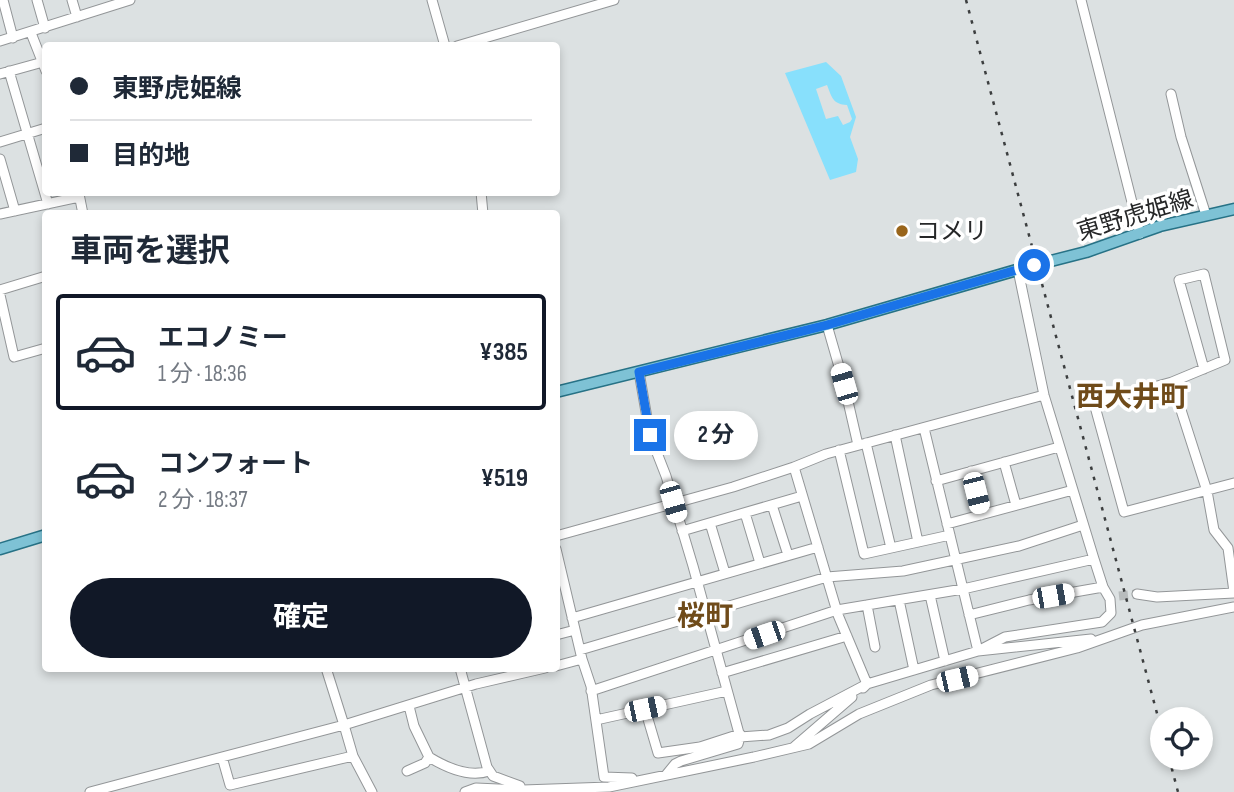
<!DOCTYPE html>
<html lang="ja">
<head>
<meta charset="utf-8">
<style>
  body { margin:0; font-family:"Sofia Sans Condensed","Noto Sans JP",sans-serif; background:#f2f2f3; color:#1f2937; height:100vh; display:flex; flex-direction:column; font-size:26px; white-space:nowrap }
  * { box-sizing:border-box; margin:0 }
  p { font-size:23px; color:#747a83 }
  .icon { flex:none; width:38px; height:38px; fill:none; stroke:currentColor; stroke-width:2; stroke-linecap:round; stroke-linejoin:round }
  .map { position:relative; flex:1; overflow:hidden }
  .panel { position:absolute; left:42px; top:210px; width:518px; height:462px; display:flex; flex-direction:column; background:#fff; border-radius:7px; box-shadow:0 4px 10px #0003 }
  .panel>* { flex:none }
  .top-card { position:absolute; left:42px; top:42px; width:518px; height:154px; border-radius:7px; box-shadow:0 4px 10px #0003; display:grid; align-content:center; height:154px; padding:0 28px; background:#fff }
  .controls { position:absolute; left:1150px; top:707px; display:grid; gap:14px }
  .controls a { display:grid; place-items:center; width:63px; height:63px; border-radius:50%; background:#fff; box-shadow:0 4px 10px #0003; font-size:35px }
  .end { position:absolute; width:32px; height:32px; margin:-16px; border:9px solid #1a73e8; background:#fff; box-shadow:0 0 0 4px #fff }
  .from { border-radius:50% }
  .bubble { position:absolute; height:49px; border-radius:24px; background:#fff; box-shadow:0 4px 10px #0003; font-size:23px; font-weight:700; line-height:49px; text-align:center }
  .car { position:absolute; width:21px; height:42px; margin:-21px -10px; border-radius:9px; box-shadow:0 0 5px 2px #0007; background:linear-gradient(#fff 24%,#345 0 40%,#fff 0 76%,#345 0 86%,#fff 0) }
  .top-card b { display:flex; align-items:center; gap:24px; height:66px; font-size:26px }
  .top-card b+b { border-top:2px solid #e0e1e3 }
  .top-card i { width:18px; height:18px; background:#1f2937 }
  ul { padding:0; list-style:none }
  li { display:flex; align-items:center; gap:21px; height:116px; margin:0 14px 10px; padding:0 14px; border:4px solid transparent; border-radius:7px }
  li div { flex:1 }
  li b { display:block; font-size:26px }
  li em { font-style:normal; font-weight:700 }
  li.current { border-color:#111827 }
  li>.icon { width:63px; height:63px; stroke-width:1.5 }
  h2 { padding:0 28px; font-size:32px; line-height:84px }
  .primary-button { display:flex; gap:14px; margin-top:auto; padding:14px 28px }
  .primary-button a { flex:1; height:80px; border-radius:42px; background:#111827; color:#fff; font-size:28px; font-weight:700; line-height:80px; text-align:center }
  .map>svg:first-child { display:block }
  .green { fill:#88e0fc; fill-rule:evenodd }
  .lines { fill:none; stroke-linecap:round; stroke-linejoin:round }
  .minor-tunnel { stroke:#b8bcbd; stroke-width:9; stroke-dasharray:9 4.5; stroke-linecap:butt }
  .minor-casing { stroke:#939698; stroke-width:11 }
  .major-casing { stroke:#277286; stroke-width:13 }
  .minor { stroke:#fff; stroke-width:9 }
  .major { stroke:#7ec2d5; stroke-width:10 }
  .rail { stroke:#3c3e3f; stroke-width:2.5; stroke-dasharray:3.5 7; stroke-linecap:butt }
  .route { stroke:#1a73e8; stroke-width:9 }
  .poi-dot { fill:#99651b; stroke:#fff; stroke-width:2.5 }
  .labels { text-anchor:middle; stroke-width:7; stroke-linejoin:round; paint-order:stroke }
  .street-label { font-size:24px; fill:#262728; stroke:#fff }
  .poi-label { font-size:24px; fill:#262728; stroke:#fff; text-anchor:start }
  .quarter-label { font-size:28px; font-weight:bold; fill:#6f4b1a; stroke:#fff }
</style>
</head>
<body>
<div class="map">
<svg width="1234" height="792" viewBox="0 0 1234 792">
  <rect width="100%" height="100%" fill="#dce1e2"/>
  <path class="green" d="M826 62 841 76 856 117 850 137 858 159 856 172 830 180 785 73ZM827 85C832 98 833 104 847 105L852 119 850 122 843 125 838 116 826 119 816 89Z"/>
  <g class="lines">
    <path class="minor-tunnel" d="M1119 596 1137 594"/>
    <g class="minor-casing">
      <path id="minor" d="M3 0 13 38
        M37 0 45 28
        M72 0 77 17
        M432 0 445 46
        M1081 0 1140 234
        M31 33 46 71
        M0 41 130 0
        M457 46 614 0
        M9 71 48 204
        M0 74 43 62
        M1171 94 1181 137 1206 215
        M0 142 46 128
        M0 159 15 211
        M481 192 483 214
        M79 194 83 214
        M0 214 79 197
        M0 290 46 276
        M0 295 14 357 46 348
        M827 325 844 384 858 445
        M639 372 650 435 666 476 693 566 740 737 738 744 681 761 675 764 666 775
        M1172 382 1225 360 1204 274 1179 280 1204 369
        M924 428 978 651 1005 637 1102 622 1111 613 1110 599 1103 587 1094 559 1044 395 1018 270
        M895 435 918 542
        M866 443 891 548
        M839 450 864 554 950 535
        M1004 462 1016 505
        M794 467 826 454 1044 395
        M971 471 981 515
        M936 481 1059 447
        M1234 483 1124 512 1094 403 1172 382 1207 491 1214 530 1228 548 1234 592
        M772 505 788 555
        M745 513 760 563
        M710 523 725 573
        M947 524 1073 490
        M682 531 802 496
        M556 536 733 487 794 467 838 615 867 684 810 714 788 728 769 735 740 737
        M556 549 582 659 556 666
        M1137 594 1157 597 1234 593
        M930 595 945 661
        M899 600 914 670
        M867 605 875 647
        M969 615 1029 600 1103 587
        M572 618 818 547
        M556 635 575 630
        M580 650 827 577 903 571 1019 546 1083 525
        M582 659 591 686 604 777 632 778
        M326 668 344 725 476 684 545 668
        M460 668 487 767 493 776 520 786
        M722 673 847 636
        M863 688 867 684 978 651 1091 639
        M591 691 837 610 963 589 1094 559
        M645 709 658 753 700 747 740 734
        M596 720 727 691
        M794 747 852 697
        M222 757 344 725 353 756
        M429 757C447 768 469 778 489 771
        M407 771 425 763 429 757 414 726 409 706
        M90 792 222 757 230 785 353 756 372 792
        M465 792 476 788 523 790 609 787 754 757 809 744 859 714 931 685 1077 648 1142 625 1234 607"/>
    </g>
    <g class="major-casing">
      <path id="major" d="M1047 262 1086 252 1160 226 1234 209
        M556 392 827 325 1034 265
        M0 549 46 535"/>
    </g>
    <use href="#minor" class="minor"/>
    <use href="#major" class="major"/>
    <path class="rail" d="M966 0 1162 732
      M1169 758 1178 792"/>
  </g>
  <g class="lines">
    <path class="route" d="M650 435 639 372 827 325 1034 265"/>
  </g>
  <circle class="poi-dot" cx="902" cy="231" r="7"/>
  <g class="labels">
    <g class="street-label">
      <text transform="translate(1135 215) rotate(-17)" y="8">東野虎姫線</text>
    </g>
    <g class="poi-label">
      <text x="916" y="239">コメリ</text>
    </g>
    <g class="quarter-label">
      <text x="1132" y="406">西大井町</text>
      <text x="705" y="625">桜町</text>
    </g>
  </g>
</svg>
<div class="controls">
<a><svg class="icon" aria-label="locate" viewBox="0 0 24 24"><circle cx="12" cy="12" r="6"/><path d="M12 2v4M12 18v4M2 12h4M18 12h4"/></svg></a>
</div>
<i class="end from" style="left:1034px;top:265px"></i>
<i class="end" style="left:650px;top:435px"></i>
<div class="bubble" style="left:674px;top:411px;width:84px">2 分</div>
<i class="car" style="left:844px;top:384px;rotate:344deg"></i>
<i class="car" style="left:976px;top:493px;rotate:166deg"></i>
<i class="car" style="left:673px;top:502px;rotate:164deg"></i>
<i class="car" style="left:1053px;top:596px;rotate:80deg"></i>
<i class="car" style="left:764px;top:635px;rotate:251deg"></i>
<i class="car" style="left:957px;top:679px;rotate:77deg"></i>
<i class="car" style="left:645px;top:709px;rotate:78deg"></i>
<div class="top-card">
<b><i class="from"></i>東野虎姫線</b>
<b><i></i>目的地</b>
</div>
<section class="panel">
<h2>車両を選択</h2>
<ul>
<li class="current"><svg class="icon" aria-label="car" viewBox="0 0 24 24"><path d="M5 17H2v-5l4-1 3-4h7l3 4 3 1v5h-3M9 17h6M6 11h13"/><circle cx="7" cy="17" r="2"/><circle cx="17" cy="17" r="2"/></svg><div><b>エコノミー</b><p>1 分 · 18:36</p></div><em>¥385</em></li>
<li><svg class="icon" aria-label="car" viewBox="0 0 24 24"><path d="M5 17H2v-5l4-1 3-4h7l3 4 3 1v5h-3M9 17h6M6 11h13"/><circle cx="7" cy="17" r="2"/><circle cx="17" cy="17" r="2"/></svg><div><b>コンフォート</b><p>2 分 · 18:37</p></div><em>¥519</em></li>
</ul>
<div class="primary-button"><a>確定</a></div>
</section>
</div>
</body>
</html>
